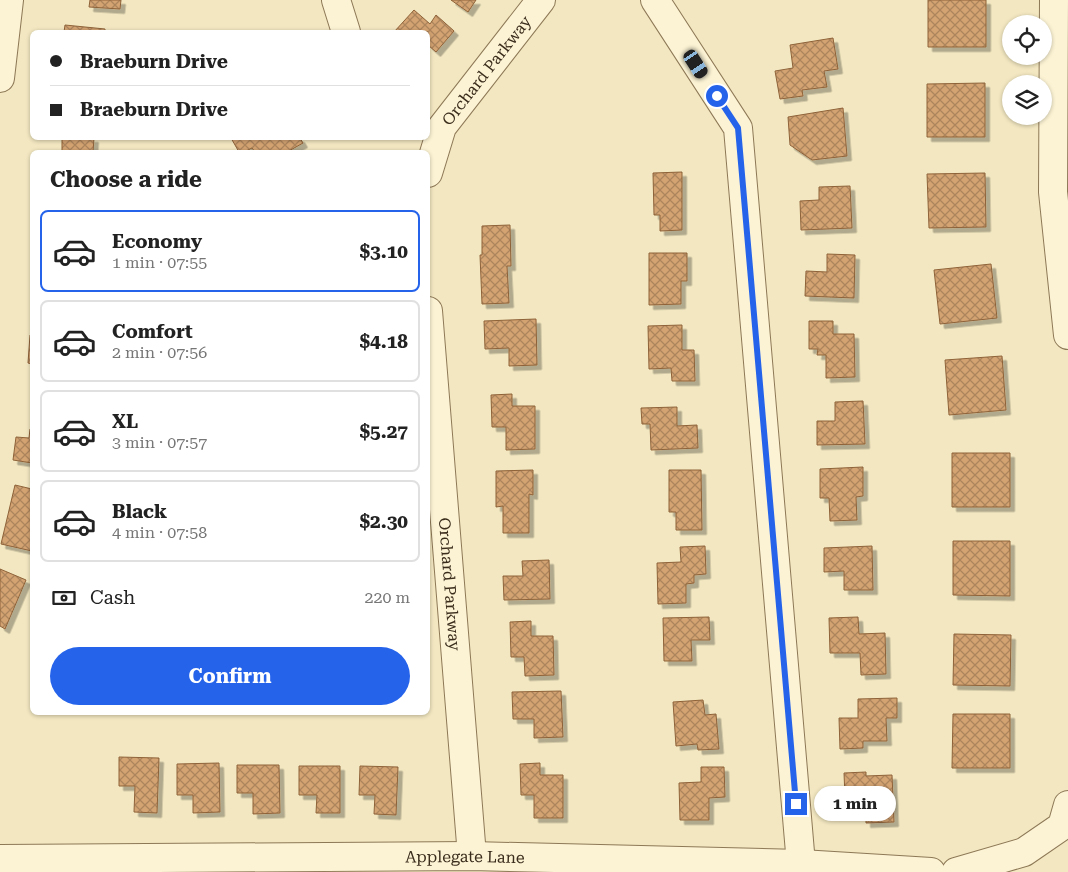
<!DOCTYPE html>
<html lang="en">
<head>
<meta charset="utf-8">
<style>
  body { margin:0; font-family:"Roboto Serif",serif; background:#f2f2f2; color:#222; height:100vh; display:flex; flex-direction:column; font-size:19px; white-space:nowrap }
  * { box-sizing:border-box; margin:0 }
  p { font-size:16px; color:#767676 }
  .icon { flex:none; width:28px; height:28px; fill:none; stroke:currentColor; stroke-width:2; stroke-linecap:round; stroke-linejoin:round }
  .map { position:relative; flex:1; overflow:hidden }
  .panel { position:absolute; left:30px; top:150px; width:400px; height:565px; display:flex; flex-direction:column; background:#fff; border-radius:8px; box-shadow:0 1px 4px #0004 }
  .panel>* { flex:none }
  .guide { position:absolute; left:30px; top:30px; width:400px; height:110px; border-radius:8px; box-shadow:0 1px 4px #0004; display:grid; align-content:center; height:110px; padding:0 20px; background:#fff }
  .fabs { position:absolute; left:1002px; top:15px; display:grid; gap:10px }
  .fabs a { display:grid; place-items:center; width:50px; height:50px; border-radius:50%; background:#fff; box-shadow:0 1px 4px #0004; font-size:25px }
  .end { position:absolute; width:22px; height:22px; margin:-11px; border:6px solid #2563eb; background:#fff; box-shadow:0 0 0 2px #fff }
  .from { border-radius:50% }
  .bubble { position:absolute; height:35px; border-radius:18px; background:#fff; box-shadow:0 1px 4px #0004; font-size:16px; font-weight:700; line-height:35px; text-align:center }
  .car { position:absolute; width:15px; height:30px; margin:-15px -8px; border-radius:6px; box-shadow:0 0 4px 1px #0007; background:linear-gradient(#222 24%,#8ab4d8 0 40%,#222 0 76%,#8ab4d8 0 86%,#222 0) }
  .guide b { display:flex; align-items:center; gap:18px; height:48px; font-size:19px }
  .guide b+b { border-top:1px solid #e0e0e0 }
  .guide i { width:12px; height:12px; background:#222 }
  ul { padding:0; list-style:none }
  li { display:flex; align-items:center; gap:15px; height:82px; margin:0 10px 8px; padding:0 10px; border:2px solid #e0e0e0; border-radius:8px }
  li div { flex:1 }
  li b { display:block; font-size:19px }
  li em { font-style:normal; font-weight:700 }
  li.on { border-color:#2563eb }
  li>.icon { width:45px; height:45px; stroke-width:1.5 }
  h2 { padding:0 20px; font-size:22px; line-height:60px }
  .pay { display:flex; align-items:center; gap:12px; height:55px; padding:0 20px; font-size:19px }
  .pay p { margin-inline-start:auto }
  .primary-button { display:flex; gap:10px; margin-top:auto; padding:10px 20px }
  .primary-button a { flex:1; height:58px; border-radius:30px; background:#2563eb; color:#fff; font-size:20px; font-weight:700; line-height:58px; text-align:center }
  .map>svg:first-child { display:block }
  .building { fill:url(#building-cross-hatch); stroke:#8e6239; filter:url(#shadow) }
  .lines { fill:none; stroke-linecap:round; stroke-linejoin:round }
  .minor-casing { stroke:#8d7856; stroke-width:30 }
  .minor { stroke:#fcf3d4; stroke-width:28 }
  .route { stroke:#2563eb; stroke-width:6 }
  .labels { text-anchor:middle; stroke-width:4; stroke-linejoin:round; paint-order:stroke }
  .street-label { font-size:16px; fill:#3b2d1c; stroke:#f9f0d0 }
</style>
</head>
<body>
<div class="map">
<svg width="1068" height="872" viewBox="0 0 1068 872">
  <defs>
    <pattern id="building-cross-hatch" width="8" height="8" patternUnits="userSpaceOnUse" patternTransform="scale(1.25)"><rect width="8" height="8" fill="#d4a372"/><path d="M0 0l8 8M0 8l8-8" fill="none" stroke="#ad855d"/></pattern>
    <filter id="shadow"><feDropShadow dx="4.5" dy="4.5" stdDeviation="0" flood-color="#0004"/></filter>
  </defs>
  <rect width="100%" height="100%" fill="#f2e7c0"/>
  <path class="building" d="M90 0H121L120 9 89 7Z
    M451 0H476L468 12Z
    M928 0H986V47H928Z
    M414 10 430 24 436 15 454 31 436 52 428 45V32H394Z
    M65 25 105 29V32H64Z
    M833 38 838 69 824 71 827 87 802 90 803 96 780 99 775 71 793 68 790 45Z
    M985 83V137H927V84Z
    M843 108 847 156 812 160 790 145 788 117Z
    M62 138H94L93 152H62Z
    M231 138H300L303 143 287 152H255L252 148 244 152H239Z
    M682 172V230L660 231V215H654L653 173Z
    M985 173 986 227 929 228 927 174Z
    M850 186 852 228 801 230 800 201 819 200V187Z
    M510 225 511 266H507L509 303 482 304 480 255H482V226Z
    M649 253H687V281H681V304L649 305Z
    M827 254 855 255 854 298 805 296 806 271 827 272Z
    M991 264 997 318 940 324 934 270Z
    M536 319 537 365 509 366V348L485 349 484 321Z
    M809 321H833V334H854L855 377 826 378V355H817L818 349H809Z
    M682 325V350H694L695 381H672L671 368 649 369 648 326Z
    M30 335H32V364L28 363Z
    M1002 356 1006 410 949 415 945 360Z
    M512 394V406H535V449L506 450V427H492L491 395Z
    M863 401 865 444 817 445V421H835V402Z
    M677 407V426L697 425 698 448 651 450 650 424H642L641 408Z
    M30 429H32V463L13 460 16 437 29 438Z
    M952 453H1010V507H952Z
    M863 467V496L856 497 857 520 830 521 829 498H820V469Z
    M533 470V495L529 494V533H503V506L496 507V471Z
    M669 470H701L702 530H676V512H669Z
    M15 485 32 489V551L1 544Z
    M953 541H1010V596L953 595Z
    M705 546 706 574 694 575V583L686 584V603L658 604 657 563 681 562 680 547Z
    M872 546 873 590H844V571L824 572V548Z
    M549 560 550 599 504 600 503 576H523L522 561Z
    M0 569 26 580 5 629 0 626Z
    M709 617 710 640H691L692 661H664L663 618Z
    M858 617 859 634 885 633 886 674 861 675 860 653H830L829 618Z
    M531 621V636H553L554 675 525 676 524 657H511L510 622Z
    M954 634 1011 635 1010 686 953 685Z
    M561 691 563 737 534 738V719H513L512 692Z
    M897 698V718H886L887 741H863V748L840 749 839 718H858V699Z
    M703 700 705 715 716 714 719 749 698 750 697 744 676 746 673 702Z
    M953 714H1010V768H952Z
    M119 757 159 758 157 813 134 812 135 786H119Z
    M219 763 220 812 193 813V795H177V764Z
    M540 763V775H563V818H534V795H521L520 764Z
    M237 765H279L280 813 253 814V793H237Z
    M299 766H340V813H316L317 795H299Z
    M360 766 398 767 396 815 374 814 375 795H359Z
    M701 767H724L725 797 709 798V820H680L679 783 701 782Z
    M866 772V776L892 775 894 822 866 823V805H857V796L845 797 844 773Z"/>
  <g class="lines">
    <g class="minor-casing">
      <g id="minor">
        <path d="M336 0 346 32"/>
        <path d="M655 0 738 128 801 864"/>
        <path d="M1054 0 1053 192 1068 335"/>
        <path d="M0 78 9 0"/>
        <path id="s1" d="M428 173 442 127 541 0"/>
        <path id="s2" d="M428 311 472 856"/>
        <path id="s3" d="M0 859 472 856 801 864 931 872"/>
        <path d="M956 872 1024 852 1062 826 1068 805"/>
      </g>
    </g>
    <use href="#minor" class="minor"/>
  </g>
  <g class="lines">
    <path class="route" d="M717 96 738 128 796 804"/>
  </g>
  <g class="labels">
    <g class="street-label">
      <text dy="6" stroke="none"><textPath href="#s1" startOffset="120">Orchard Parkway</textPath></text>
      <text dy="6" stroke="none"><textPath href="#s2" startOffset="274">Orchard Parkway</textPath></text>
      <text dy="6" stroke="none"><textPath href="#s3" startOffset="465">Applegate Lane</textPath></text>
    </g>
  </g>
</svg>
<div class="fabs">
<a><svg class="icon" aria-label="locate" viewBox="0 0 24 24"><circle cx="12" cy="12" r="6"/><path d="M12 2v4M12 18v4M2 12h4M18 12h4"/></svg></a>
<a><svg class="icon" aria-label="layers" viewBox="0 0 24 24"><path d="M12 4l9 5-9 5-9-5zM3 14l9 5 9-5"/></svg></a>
</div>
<i class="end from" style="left:717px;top:96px"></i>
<i class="end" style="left:796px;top:804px"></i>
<div class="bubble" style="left:814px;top:786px;width:82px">1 min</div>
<i class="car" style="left:696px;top:64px;rotate:147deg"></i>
<div class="guide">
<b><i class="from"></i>Braeburn Drive</b>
<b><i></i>Braeburn Drive</b>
</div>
<section class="panel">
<h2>Choose a ride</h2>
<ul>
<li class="on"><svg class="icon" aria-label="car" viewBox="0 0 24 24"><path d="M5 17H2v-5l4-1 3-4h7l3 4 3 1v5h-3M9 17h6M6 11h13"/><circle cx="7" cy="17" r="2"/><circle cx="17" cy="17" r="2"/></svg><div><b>Economy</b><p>1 min · 07:55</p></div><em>$3.10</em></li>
<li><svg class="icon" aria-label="car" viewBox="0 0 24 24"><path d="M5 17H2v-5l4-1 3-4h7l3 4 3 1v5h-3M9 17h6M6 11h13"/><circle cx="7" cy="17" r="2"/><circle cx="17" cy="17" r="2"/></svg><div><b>Comfort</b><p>2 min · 07:56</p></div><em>$4.18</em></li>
<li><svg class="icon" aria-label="car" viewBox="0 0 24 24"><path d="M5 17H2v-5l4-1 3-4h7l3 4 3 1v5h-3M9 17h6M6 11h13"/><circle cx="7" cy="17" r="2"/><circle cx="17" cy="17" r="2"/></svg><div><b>XL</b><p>3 min · 07:57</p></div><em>$5.27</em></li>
<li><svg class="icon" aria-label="car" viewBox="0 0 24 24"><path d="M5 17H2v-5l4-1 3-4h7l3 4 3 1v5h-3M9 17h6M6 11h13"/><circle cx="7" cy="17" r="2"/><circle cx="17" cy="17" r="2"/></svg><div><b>Black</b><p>4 min · 07:58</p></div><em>$2.30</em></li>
</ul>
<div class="pay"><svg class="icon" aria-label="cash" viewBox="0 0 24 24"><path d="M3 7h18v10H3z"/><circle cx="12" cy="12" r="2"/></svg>Cash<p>220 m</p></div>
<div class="primary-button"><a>Confirm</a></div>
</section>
</div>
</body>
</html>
